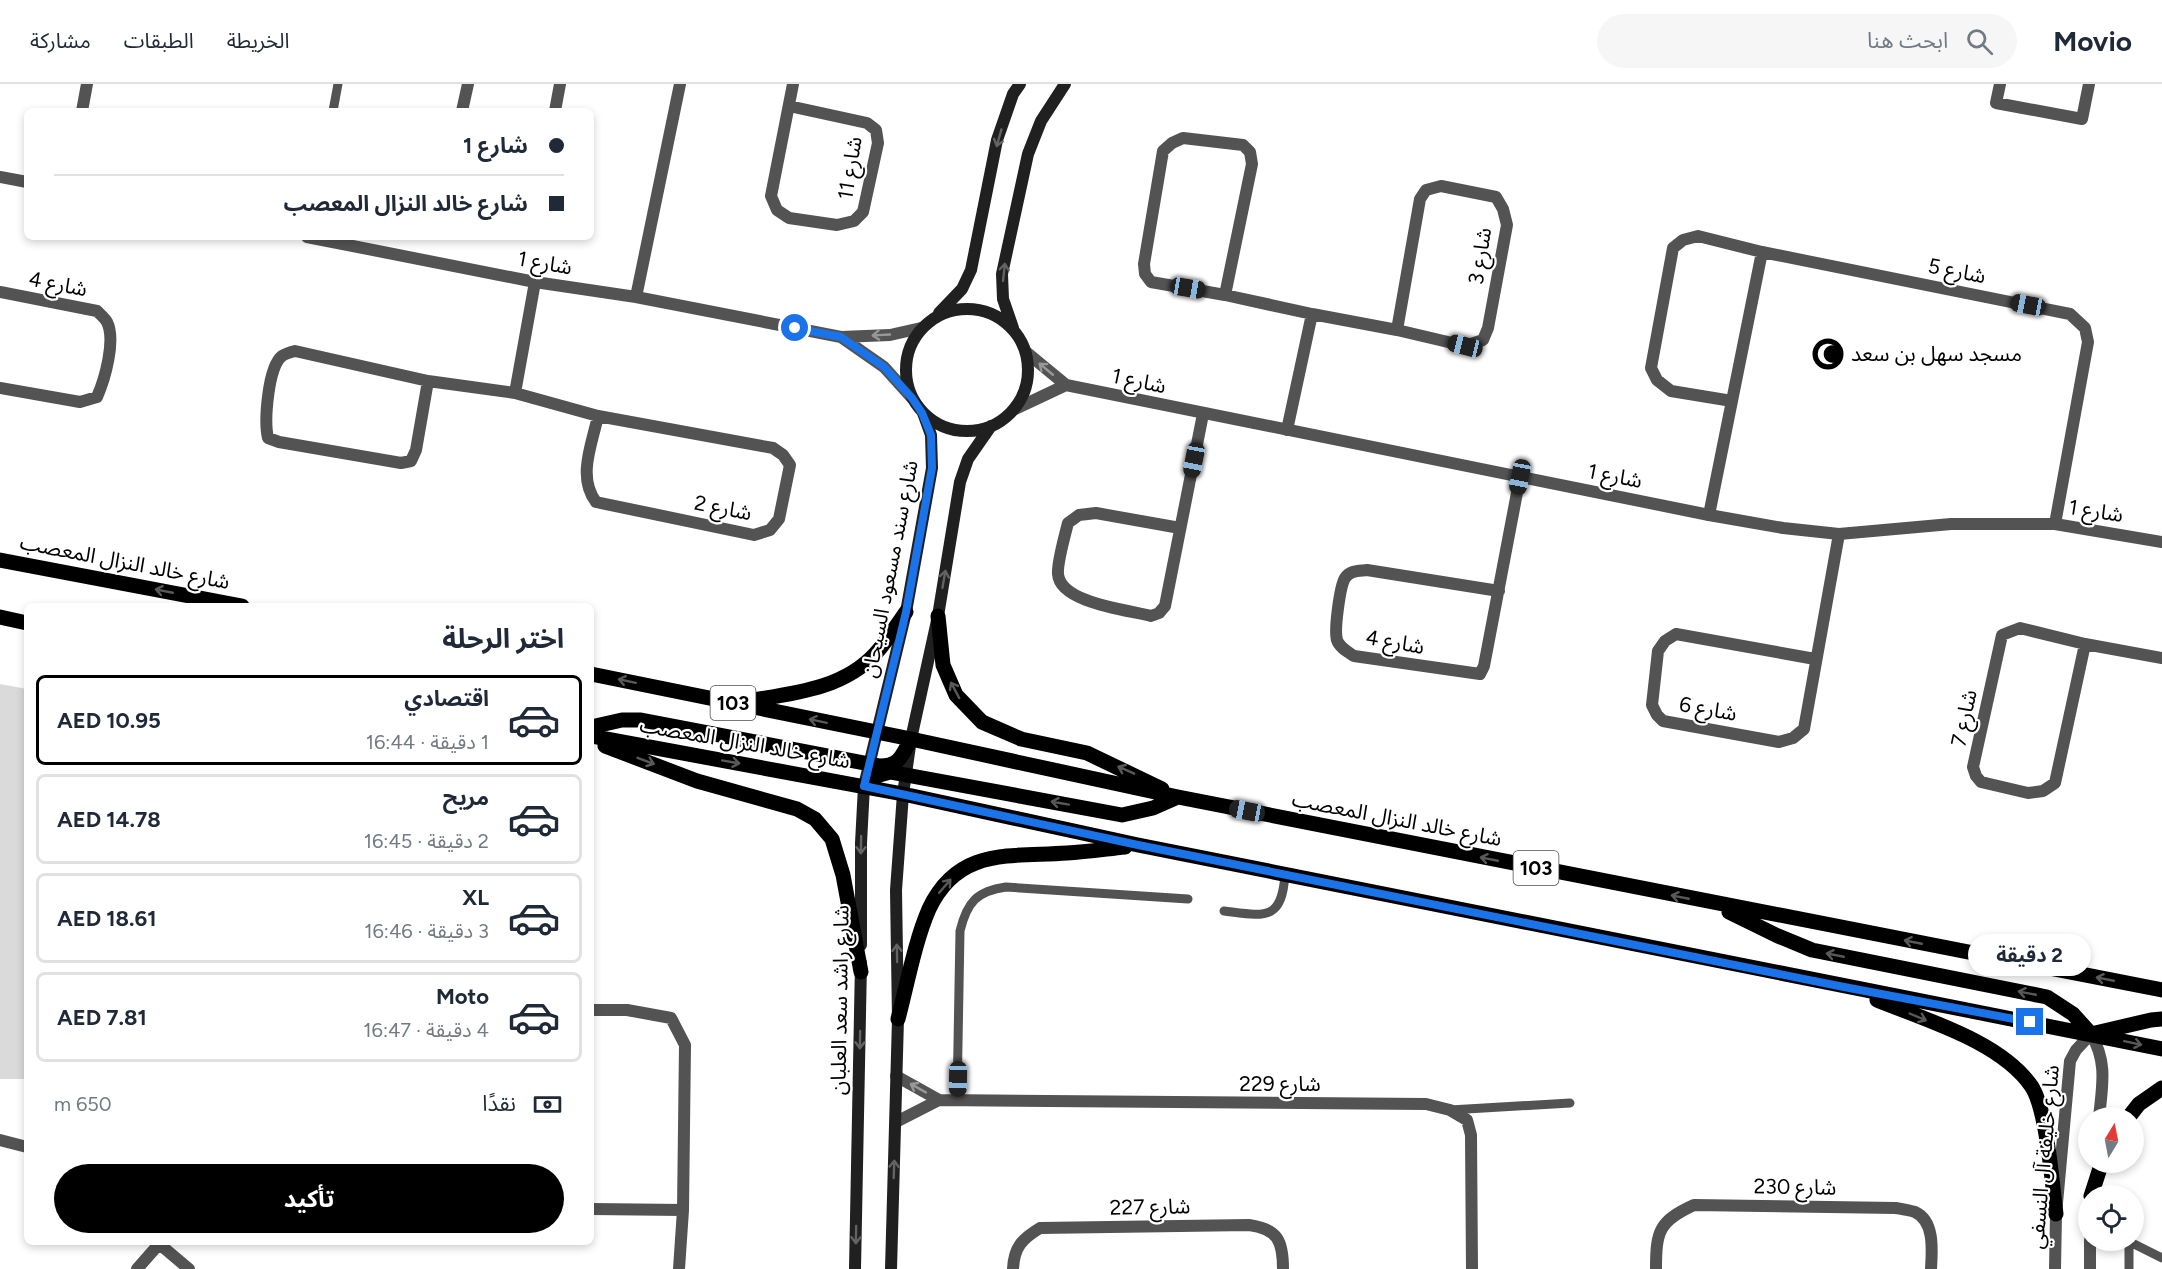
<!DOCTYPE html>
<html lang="ar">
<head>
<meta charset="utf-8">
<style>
  body { margin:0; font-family:Figtree,"Noto Sans Arabic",sans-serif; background:#f6f6f7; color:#1f2937; direction:rtl; height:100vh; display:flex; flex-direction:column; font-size:22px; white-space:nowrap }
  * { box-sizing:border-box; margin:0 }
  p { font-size:20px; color:#747a83 }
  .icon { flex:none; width:33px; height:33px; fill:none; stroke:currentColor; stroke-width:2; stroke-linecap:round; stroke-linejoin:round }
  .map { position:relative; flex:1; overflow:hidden; direction:ltr }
  .details { position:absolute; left:24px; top:519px; width:570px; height:642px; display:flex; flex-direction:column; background:#fff; border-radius:9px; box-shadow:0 3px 9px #0003; direction:rtl }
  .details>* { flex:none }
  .banner { position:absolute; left:24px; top:24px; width:570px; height:132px; border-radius:9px; box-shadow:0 3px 9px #0003; direction:rtl; display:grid; align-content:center; height:132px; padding:0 30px; background:#fff }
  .needle { width:39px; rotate:10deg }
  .buttons { position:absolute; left:2078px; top:1023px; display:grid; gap:12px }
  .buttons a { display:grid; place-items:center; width:66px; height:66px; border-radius:50%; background:#fff; box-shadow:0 3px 9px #0003; font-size:30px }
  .end { position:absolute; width:27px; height:27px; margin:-14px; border:8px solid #1a73e8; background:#fff; box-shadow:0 0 0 3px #fff }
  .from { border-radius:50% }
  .bubble { position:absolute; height:42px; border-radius:21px; background:#fff; box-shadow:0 3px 9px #0003; font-size:20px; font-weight:700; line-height:42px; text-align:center; direction:rtl }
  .car { position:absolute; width:18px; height:36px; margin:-18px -9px; border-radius:8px; box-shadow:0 0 4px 2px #0007; background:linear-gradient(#222 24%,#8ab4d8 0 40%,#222 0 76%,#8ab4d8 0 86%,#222 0) }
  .banner b { display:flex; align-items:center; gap:21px; height:57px; font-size:22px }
  .banner b+b { border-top:2px solid #e0e1e3 }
  .banner i { width:15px; height:15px; background:#1f2937 }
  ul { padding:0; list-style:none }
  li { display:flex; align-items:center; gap:18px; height:90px; margin:0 12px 9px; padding:0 18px; border:3px solid #e0e1e3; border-radius:9px }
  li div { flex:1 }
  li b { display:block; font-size:22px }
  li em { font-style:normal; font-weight:700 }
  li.selected { border-color:#000 }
  li>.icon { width:54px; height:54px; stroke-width:1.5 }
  h2 { padding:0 30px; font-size:27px; line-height:72px }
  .pay { display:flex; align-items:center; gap:15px; height:66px; padding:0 30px; font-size:22px }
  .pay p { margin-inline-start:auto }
  .button { display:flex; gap:12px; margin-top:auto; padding:12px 30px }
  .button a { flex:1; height:69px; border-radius:36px; background:#000; color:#fff; font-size:24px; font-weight:700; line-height:69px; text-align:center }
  header { display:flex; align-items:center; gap:36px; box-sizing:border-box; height:84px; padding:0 30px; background:#fff; border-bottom:2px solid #e0e1e3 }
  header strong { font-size:28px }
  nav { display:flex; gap:33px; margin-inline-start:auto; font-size:21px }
  .search { width:420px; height:54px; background:#f6f6f7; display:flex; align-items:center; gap:15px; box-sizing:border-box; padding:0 21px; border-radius:33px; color:#747a83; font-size:22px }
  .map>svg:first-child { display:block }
  .green { fill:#dadada }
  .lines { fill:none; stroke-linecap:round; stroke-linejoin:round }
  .service { stroke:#535353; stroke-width:9 }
  .minor { stroke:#535353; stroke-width:12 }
  .tertiary { stroke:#535353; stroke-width:12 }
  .secondary { stroke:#202020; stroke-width:12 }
  .primary { stroke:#000; stroke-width:15 }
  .oneway { stroke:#636363 }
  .oneway2 { stroke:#989898 }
  .oneway3 { stroke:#595959 }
  .route { stroke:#1a73e8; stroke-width:8 }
  .labels { text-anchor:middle; stroke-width:4.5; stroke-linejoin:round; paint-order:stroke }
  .shield { fill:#fff; stroke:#4c4c4c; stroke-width:1.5 }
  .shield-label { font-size:20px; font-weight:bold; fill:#000 }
  .street-label { font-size:21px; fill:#000; stroke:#fff }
  .poi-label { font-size:21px; fill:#000; stroke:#fff; text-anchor:start }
</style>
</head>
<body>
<header>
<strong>Movio</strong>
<div class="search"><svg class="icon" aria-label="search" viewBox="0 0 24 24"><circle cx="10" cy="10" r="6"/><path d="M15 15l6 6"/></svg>ابحث هنا</div>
<nav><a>الخريطة</a><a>الطبقات</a><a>مشاركة</a></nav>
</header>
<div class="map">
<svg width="2162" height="1185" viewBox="0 0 2162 1185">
  <rect width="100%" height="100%" fill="#fff"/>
  <path class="green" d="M0 600 27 605V995H0Z"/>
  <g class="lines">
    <path class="service" d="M333 27 338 0
      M1224 827C1264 832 1282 838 1285 790
      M957 1016 960 847C967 818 977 807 1006 803L1188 815
      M1450 1026 1570 1019
      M2126 1156 2162 1174
      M2129 1185V1158"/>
    <path class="minor" d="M2000 0 1996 19 2082 35 2089 0
      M789 22 867 39 876 46 878 59 863 128 854 137 837 141 789 134 777 126 771 112 793 0
      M82 27 87 0
      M462 27 468 0
      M555 27 560 0
      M0 208 97 227C100 230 105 234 107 238 116 256 105 295 97 313L80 318 0 304
      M1225 211 1252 80 1250 68 1243 61 1183 54 1172 59 1163 67 1144 180 1145 190 1151 198 1225 211 1312 230 1397 246 1465 262 1483 256 1488 244 1507 141 1503 125 1496 113 1441 102 1426 106 1420 115 1397 246
      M428 297 416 366 411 377 401 379 279 358 268 354C264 337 268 283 282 272 285 270 291 268 295 267L428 297 515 309 598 332 773 364 783 371 790 381 779 435 770 446 754 451 596 418C577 393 592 360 598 332
      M515 309 535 198
      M1732 317 1671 307 1657 296 1651 284 1673 164 1683 156 1698 152 1762 168 2070 230 2085 244 2088 258 2055 440
      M1287 346 1312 230
      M1709 431 1762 168
      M1180 444 1096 429 1079 431 1068 439C1065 451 1057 479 1058 490 1060 519 1128 526 1151 532L1159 529 1165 522 1203 330
      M1499 507 1367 486C1359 487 1350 486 1345 494 1340 502 1334 546 1337 556 1339 563 1348 568 1354 572L1480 590 1484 582 1520 393
      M2085 560 2055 699 2043 707 2028 709 1981 698 1976 692 1973 683 2002 551 2020 544 2085 560 2162 574
      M1815 575 1676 550 1665 557 1658 567 1652 621 1657 631 1663 637 1779 658 1793 654 1804 645 1839 450
      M591 926H627L671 934 685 961 683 1126 679 1185
      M896 992 939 1016
      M896 1038 939 1016 1426 1020 1450 1026 1467 1036 1471 1051 1472 1185
      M0 1056 27 1063
      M591 1125 683 1126
      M157 1158 189 1185
      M137 1185 159 1160
      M1013 1185C1014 1163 1022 1155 1040 1144L1249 1141C1278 1145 1283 1157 1283 1185
      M1656 1185C1656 1147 1659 1137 1694 1121L1896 1124C1902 1125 1909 1126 1915 1128 1935 1137 1932 1167 1931 1185"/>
    <path class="tertiary" d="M0 93 27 98
      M307 153 535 198 636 213 841 253 890 251 921 244
      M636 213 680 0
      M841 253 884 283 912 314
      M1026 268 1066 301 1709 431 1783 444 1839 450 1951 440H2055L2162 458
      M1015 325 1066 301
      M2055 1185 2056 1130 2070 977 2076 966 2091 950C2108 979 2102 1002 2099 1034
      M2090 1185V1156"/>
    <path class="secondary" d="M906 286a61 61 0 1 1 122 0a61 61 0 1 1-122 0Z
      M939 229 962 205 971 186 997 56 1013 10 1020 0
      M1013 244 1003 215 1002 190 1028 70 1041 37 1065 0
      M861 861V759L864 702 906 528 932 384 931 351 923 329
      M855 1185 861 879
      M891 1185 898 935 896 806 903 710 911 655 938 532 960 398 968 375 991 342"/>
    <path class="primary" d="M0 476 242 522
      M938 532 943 581 956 611 982 638 1021 655 1087 669 1162 705
      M0 533 27 539
      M591 590 911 655 1178 713 2162 906
      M741 618C787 610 842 607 876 569 887 557 896 542 906 528
      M591 643 622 636H641L880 682C900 682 902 671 911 655
      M591 652 903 710 1138 761 2162 965
      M605 662 697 697 797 725 815 735 832 755 843 791 861 888
      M864 702 876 692 890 688 1122 731 1153 724 1178 713
      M1729 828 1778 852 1812 866 2047 913 2073 930 2091 950 2151 936 2162 935
      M1877 916C1926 936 2002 958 2032 1003 2047 1027 2052 1099 2056 1130
      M898 935C907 901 915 857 929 825 958 763 1010 773 1067 769 1086 768 1106 765 1125 763
      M2128 1034 2139 1020 2162 1004
      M2091 1112 2102 1078"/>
  </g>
  <defs><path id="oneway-shaft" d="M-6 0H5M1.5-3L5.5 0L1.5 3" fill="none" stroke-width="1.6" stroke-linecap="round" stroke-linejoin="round" transform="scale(1.5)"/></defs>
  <g class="oneway">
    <use href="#oneway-shaft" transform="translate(999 54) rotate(106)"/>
    <use href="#oneway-shaft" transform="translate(1004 188) rotate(-84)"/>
    <use href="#oneway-shaft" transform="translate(944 495) rotate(-80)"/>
    <use href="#oneway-shaft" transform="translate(861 761) rotate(91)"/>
    <use href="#oneway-shaft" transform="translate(897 869) rotate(-91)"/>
    <use href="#oneway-shaft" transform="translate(860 956) rotate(91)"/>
    <use href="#oneway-shaft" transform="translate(894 1085) rotate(-88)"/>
    <use href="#oneway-shaft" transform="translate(856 1151) rotate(91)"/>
  </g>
  <g class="oneway2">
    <use href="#oneway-shaft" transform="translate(881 251) rotate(177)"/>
    <use href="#oneway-shaft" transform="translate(1046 285) rotate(-140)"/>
    <use href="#oneway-shaft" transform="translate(918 1004) rotate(-151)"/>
  </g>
  <g class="oneway3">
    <use href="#oneway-shaft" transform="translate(164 507) rotate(-169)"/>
    <use href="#oneway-shaft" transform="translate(627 597) rotate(-168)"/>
    <use href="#oneway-shaft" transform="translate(955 606) rotate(-118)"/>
    <use href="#oneway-shaft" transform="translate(818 637) rotate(-168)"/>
    <use href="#oneway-shaft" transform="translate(646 677) rotate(21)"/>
    <use href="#oneway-shaft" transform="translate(731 678) rotate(10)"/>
    <use href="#oneway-shaft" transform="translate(1126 686) rotate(-156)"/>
    <use href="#oneway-shaft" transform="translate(1060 719) rotate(-170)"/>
    <use href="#oneway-shaft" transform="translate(1489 775) rotate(-169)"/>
    <use href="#oneway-shaft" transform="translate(945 802) rotate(-49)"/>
    <use href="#oneway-shaft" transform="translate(1680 813) rotate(-169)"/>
    <use href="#oneway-shaft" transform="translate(1913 858) rotate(-169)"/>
    <use href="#oneway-shaft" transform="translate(1835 871) rotate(-169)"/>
    <use href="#oneway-shaft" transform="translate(2105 895) rotate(-169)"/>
    <use href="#oneway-shaft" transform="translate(2027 909) rotate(-169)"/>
    <use href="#oneway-shaft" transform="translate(1918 933) rotate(23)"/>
    <use href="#oneway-shaft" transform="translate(2133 959) rotate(12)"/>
  </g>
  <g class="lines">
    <path class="route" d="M795 244 841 253 884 283 912 314 922 329 931 351 932 384 906 528 864 702 1138 761 1844 903 2030 938"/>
  </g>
  <defs>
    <g id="mosque-disc" transform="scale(1.725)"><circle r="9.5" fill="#000" stroke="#fff"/><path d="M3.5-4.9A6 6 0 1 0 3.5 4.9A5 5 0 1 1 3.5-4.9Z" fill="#fff"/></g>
  </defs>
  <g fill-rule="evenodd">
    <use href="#mosque-disc" x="1828" y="270"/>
  </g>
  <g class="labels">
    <g class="shield">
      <rect x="710.5" y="602" width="45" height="34" rx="4.5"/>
      <rect x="1513.5" y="767" width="45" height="34" rx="4.5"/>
    </g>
    <g class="shield-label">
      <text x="733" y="626">103</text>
      <text x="1536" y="791">103</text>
    </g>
    <g class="street-label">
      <text transform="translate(850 84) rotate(-81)" y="7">شارع 11</text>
      <text transform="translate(1480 172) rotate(-81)" y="7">شارع 3</text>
      <text transform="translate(545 179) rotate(10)" y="7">شارع 1</text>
      <text transform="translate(1957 187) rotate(11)" y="7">شارع 5</text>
      <text transform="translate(58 200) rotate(11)" y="7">شارع 4</text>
      <text transform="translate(1139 297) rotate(12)" y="7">شارع 1</text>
      <text transform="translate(1615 392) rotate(11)" y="7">شارع 1</text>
      <text transform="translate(723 424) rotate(11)" y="7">شارع 2</text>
      <text transform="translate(2096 427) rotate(9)" y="7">شارع 1</text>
      <text transform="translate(125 478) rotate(11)" y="7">شارع خالد النزال المعصب</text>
      <text transform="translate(890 485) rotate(-79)" y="7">شارع سند مسعود السيحان</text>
      <text transform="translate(1395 558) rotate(10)" y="7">شارع 4</text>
      <text transform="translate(1708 625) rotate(10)" y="7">شارع 6</text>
      <text transform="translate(1964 634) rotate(-78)" y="7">شارع 7</text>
      <text transform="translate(745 659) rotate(10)" y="7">شارع خالد النزال المعصب</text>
      <text transform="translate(1397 735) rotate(11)" y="7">شارع خالد النزال المعصب</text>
      <text transform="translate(840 916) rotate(-89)" y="7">شارع راشد سعد العلبان</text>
      <text x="1280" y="1007">شارع 229</text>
      <text transform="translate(2044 1073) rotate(-85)" y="7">شارع خليفة آل النسفي</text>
      <text transform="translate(1795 1103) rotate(1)" y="7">شارع 230</text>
      <text transform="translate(1150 1123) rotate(-1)" y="7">شارع 227</text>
    </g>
    <g class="poi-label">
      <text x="1851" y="277">مسجد سهل بن سعد</text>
    </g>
  </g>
</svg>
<div class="buttons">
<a><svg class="needle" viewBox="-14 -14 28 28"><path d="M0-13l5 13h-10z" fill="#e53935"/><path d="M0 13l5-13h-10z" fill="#747a83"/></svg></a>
<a><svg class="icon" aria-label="locate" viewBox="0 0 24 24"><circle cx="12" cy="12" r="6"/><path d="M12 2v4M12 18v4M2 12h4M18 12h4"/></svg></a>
</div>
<i class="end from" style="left:795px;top:244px"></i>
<i class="end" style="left:2030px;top:938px"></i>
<div class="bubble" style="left:1968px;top:850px;width:123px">2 دقيقة</div>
<i class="car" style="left:1188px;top:204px;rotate:100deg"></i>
<i class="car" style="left:2028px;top:221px;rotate:281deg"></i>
<i class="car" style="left:1465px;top:262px;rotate:284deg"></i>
<i class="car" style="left:1194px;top:376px;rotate:191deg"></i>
<i class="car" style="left:1520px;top:393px;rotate:191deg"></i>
<i class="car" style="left:1247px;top:727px;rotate:281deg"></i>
<i class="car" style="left:958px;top:995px;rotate:181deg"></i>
<div class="banner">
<b><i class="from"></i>شارع 1</b>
<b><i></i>شارع خالد النزال المعصب</b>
</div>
<section class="details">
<h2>اختر الرحلة</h2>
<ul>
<li class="selected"><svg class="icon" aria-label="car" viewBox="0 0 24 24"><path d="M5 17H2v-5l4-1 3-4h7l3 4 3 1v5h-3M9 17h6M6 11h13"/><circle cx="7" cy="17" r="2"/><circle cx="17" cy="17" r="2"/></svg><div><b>اقتصادي</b><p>1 دقيقة · 16:44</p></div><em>AED 10.95</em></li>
<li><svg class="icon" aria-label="car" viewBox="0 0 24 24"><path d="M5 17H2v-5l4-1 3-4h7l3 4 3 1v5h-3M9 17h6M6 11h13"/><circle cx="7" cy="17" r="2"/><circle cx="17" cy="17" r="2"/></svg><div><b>مريح</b><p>2 دقيقة · 16:45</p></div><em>AED 14.78</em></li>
<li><svg class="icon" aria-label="car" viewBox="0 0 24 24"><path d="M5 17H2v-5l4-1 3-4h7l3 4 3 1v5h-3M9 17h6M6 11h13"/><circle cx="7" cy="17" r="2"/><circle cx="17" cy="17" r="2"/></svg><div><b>XL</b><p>3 دقيقة · 16:46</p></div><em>AED 18.61</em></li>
<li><svg class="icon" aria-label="car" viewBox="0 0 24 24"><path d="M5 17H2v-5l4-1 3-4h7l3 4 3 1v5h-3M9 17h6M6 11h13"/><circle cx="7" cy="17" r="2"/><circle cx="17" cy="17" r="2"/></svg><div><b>Moto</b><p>4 دقيقة · 16:47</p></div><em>AED 7.81</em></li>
</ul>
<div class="pay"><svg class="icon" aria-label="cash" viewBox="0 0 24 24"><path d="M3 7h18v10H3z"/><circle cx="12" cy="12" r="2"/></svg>نقدًا<p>650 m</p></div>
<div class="button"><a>تأكيد</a></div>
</section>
</div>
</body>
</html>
